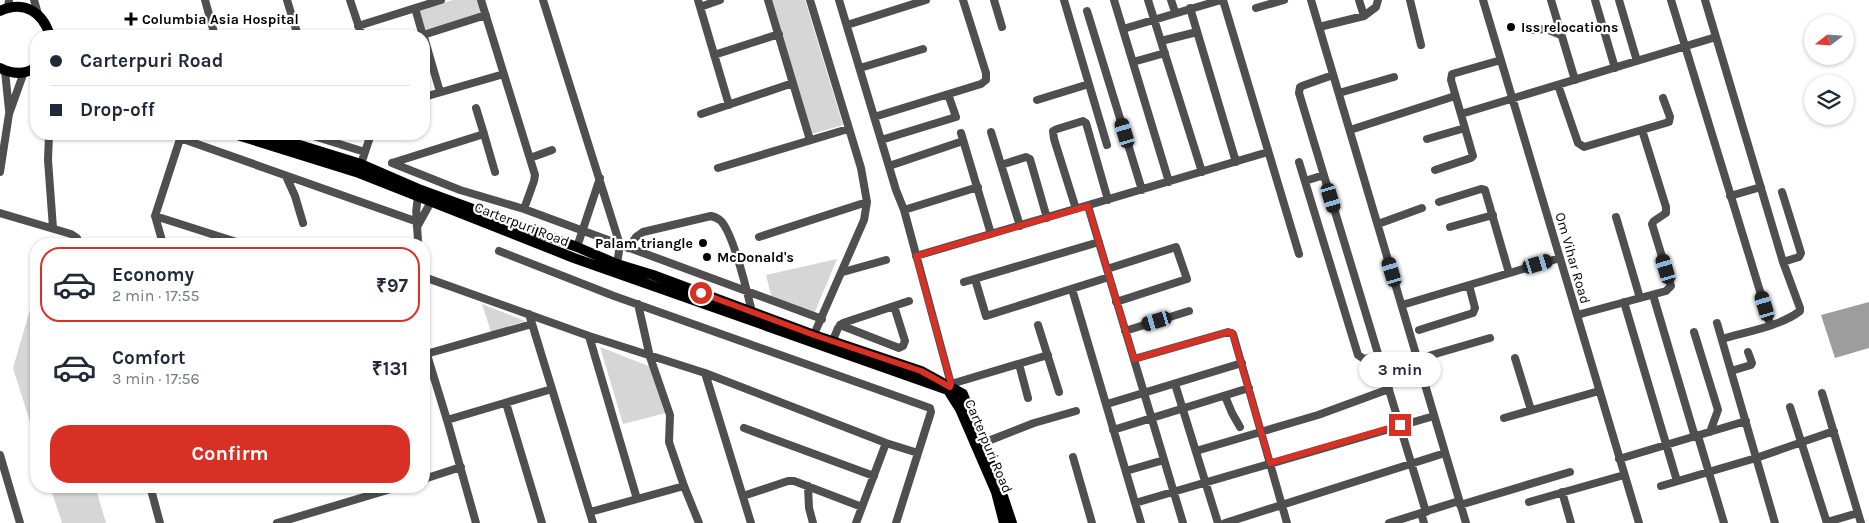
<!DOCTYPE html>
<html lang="en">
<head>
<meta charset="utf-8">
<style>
  body { margin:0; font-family:Karla,sans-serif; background:#f2f2f3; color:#1f2937; height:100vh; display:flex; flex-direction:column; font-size:19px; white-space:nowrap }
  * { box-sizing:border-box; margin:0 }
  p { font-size:16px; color:#747a83 }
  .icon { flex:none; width:28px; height:28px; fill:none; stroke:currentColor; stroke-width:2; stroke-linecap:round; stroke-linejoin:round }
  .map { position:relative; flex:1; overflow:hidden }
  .sheet { position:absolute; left:30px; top:238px; width:400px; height:255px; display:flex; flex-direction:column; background:#fff; border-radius:20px; box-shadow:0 1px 4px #0004 }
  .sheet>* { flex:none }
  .top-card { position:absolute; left:30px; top:30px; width:400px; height:110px; border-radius:20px; box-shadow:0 1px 4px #0004; display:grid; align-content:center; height:110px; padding:0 20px; background:#fff }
  .needle { width:32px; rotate:253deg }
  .buttons { position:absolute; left:1804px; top:15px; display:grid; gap:10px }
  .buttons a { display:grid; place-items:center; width:50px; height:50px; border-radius:50%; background:#fff; box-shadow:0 1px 4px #0004; font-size:25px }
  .end { position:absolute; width:22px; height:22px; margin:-11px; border:6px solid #d93025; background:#fff; box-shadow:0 0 0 2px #fff }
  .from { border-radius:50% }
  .bubble { position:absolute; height:35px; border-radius:18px; background:#fff; box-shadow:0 1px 4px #0004; font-size:16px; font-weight:700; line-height:35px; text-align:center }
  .car { position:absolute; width:15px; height:30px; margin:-15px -8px; border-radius:6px; box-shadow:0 0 4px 1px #0007; background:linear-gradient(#222 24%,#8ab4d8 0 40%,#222 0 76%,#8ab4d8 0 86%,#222 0) }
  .top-card b { display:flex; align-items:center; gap:18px; height:48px; font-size:19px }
  .top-card b+b { border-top:1px solid #e0e1e3 }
  .top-card i { width:12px; height:12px; background:#1f2937 }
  ul { padding:9px 0 0; list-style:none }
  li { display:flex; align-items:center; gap:15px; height:75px; margin:0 10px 8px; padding:0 10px; border:2px solid transparent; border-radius:20px }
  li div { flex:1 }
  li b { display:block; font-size:19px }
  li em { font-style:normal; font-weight:700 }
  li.active { border-color:#d93025 }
  li>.icon { width:45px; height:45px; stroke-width:1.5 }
  .action { display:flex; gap:10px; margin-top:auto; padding:10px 20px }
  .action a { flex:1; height:58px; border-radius:20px; background:#d93025; color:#fff; font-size:20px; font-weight:700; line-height:58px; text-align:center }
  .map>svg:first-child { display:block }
  .green { fill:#d6d6d6 }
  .water { fill:#9d9d9d }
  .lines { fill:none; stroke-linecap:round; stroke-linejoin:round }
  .minor { stroke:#4f4f4f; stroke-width:8 }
  .major { stroke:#000; stroke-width:10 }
  .route { stroke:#d93025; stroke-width:6 }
  .poi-dot { fill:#000; stroke:#fff; stroke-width:2 }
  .labels { text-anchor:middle; stroke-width:4.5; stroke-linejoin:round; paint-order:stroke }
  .poi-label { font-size:14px; font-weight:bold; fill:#000; stroke:#fff; text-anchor:start }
  .street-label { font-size:14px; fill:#000; stroke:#fff }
</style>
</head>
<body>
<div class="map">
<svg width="1869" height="523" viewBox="0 0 1869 523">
  <rect width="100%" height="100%" fill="#fff"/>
  <path class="green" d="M453 0H477L481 13 425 30 419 10Z
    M771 0H805L843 125 812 134Z
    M837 259 814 314 772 299 766 275Z
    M36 289V441L13 368Z
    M482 304 525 321 491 332Z
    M600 347 651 367 666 413 623 424Z
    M50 486H95L106 523H62Z"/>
  <path class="water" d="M1869 302V348L1835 358 1821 315Z"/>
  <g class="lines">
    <path class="minor" d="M34 0 38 14
      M205 0 215 36
      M287 0 298 36
      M350 0 362 36
      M481 0 535 175 534 181 524 209
      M543 0 620 245 617 264
      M698 0 729 105
      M768 0 810 140
      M810 0 861 168 867 202 864 220 812 339
      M839 0 896 190 904 210 951 384 948 390
      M994 0 1002 27
      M1064 0 1107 145
      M1114 0 1169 182
      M1148 0 1202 172
      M1171 0 1175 12
      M1223 0 1299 254
      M1311 0 1466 523
      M1359 0 1364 16
      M1410 0 1421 45
      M1483 0 1639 523
      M1551 0 1575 80
      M1595 0 1615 68
      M1619 0 1637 61
      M1671 0 1770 324
      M1705 0 1783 262 1800 308V311C1781 326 1745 332 1722 339
      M700 7 720 0
      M8 8 9 0
      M415 8 423 36
      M1190 8 1236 162
      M1256 8 1284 0
      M1087 11 1142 190
      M847 25 926 0
      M358 26 441 0
      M1319 27 1364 16 1376 7 1378 0
      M1123 29 1221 0
      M1531 30 1546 29 1561 35
      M423 35 486 15
      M424 37 440 92
      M1161 41 1197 32
      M714 55 779 34
      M1133 62 1165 53
      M860 68 923 49
      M5 71 9 110
      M1333 75 1302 86 1300 87 1299 93 1426 512
      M1558 85 1578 143 1584 147 1669 122 1670 117 1663 98
      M1339 93 1394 77
      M424 97 504 74
      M1037 100 1089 84
      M476 108 484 134
      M701 114 793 83
      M1461 114 1716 37
      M874 117 981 84 986 80V73L963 0
      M1350 130 1455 96
      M991 132 1020 226
      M961 133 991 234
      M49 134 48 160 53 228
      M307 134 365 152
      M180 138 415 221
      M1427 139 1465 128
      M881 140 956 117 948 94
      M530 158 552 150
      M1299 162 1358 355 1364 359 1379 356
      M392 163 460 190 524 209 822 319
      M392 163 484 134 495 172
      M361 164 371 134
      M1001 165 1026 157 1030 159 1047 218
      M889 166 963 141
      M718 168 848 129
      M1435 170 1471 158 1473 156 1451 80 1452 74 1501 60
      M0 172 9 114 24 72
      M286 176 295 196 303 223
      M1305 181 1324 175
      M1782 192 1801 253 1799 257 1783 262
      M1730 196 1761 187
      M1439 202 1481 189 1485 190 1509 273
      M1088 206 1183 523
      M1076 209 1054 139 1053 131 1057 129 1083 121 1086 123 1108 200
      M904 210 978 187
      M0 213 71 234 77 238 79 244
      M155 216 243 244
      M1616 217 1640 298
      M1378 224 1422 208
      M417 227 433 198
      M1450 227 1493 215
      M759 237 867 202
      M163 244 155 216 181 136
      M418 244C418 225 413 210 420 192
      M577 247 600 178
      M628 248 636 237 643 232 711 216C715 217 718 218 721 221 734 235 747 291 752 312
      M499 251 614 296 930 408 931 412 896 523
      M916 256 1268 152
      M1107 269 1176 247 1187 279 1116 302
      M843 272 886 260
      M424 277 589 336 705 373 886 443 918 453
      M975 279 986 316 1109 277
      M964 282 1099 242
      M1072 289 1141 523
      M1653 295 1695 437
      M1624 302 1677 481
      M638 304 650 357 670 415 669 442 684 486 699 523
      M1402 305 1560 258
      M529 314 593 523
      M1577 315 1666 291 1671 286 1652 224 1654 221 1666 213V207L1642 130
      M1717 323 1775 523
      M840 325 899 348 903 346 905 341 894 306
      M1038 325 1059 392
      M1419 330 1473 313 1475 308 1469 285
      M1125 331 1189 311
      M1694 332 1718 410 1710 432
      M589 336 637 499
      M424 345 447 420 476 523
      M831 345 838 328 843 323 909 301
      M426 354 532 324
      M1515 358 1531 410
      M1134 359 1228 332 1233 334 1287 523
      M1418 359 1490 338
      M1019 364 1028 398
      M1731 371 1751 365 1752 363 1748 352
      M705 373 751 523
      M951 384 1048 355
      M1175 384 1218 523
      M1822 393 1861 523
      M1225 396 1232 413 1240 427
      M506 403 542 523
      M1107 404 1242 363
      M1790 407 1827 523
      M1504 418 1599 391
      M447 420 552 389
      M744 428 874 476
      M1113 430 1249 388
      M1698 436 1724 523
      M980 447 983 443 1034 423 1076 411
      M1196 451 1318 415 1389 389
      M0 455 20 523
      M1073 457 1092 523
      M1619 459 1746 421
      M1126 471 1164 460
      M424 479 461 467
      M150 486 160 523
      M808 486 809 508 813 523
      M1661 486 1756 458 1834 431
      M1562 492 1571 523
      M743 496 788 481H794L862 507
      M1529 502 1624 475
      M1135 503 1434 416
      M1460 505 1570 472
      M590 512 684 486
      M1421 513 1424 523
      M1827 522 1858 513
      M277 523 401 486
      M856 523 886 443
      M1225 523 1445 453
      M1389 523 1459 501"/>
    <path class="major" d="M0 11C24 0 43 12 50 36
      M0 68C12 74 25 75 36 67
      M234 134 359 173 574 258 948 390 960 409 996 492 1004 523
      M264 134 361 164 421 190 577 247 617 264 653 275 814 335 921 371 963 394 995 475
      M1003 496 1012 523"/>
  </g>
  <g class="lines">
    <path class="route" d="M701 293 814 335 921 371 950 387 951 384 916 256 1088 206 1134 359 1228 332H1232L1270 463 1400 425"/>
  </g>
  <g class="poi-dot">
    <path d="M128.5 11.5h5v5h5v5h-5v5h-5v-5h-5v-5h5z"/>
    <circle cx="1511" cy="27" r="5"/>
    <circle cx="703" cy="243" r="5"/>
    <circle cx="707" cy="257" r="5"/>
  </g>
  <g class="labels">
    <g class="poi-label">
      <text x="142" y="24">Columbia Asia Hospital</text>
      <text x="1521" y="32">Iss relocations</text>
      <text x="693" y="248" text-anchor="end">Palam triangle</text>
      <text x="717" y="262">McDonald's</text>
    </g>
    <g class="street-label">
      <text transform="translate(522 224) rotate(21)" y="5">Carterpuri Road</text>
      <text transform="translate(1573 258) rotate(74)" y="5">Om Vihar Road</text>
      <text transform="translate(989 446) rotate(67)" y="5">Carterpuri Road</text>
    </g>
  </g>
</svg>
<div class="buttons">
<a><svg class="needle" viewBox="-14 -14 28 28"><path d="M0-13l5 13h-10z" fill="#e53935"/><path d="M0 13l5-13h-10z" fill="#747a83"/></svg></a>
<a><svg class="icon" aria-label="layers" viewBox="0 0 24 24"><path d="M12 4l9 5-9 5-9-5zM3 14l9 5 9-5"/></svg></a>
</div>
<i class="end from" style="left:701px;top:293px"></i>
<i class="end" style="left:1400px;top:425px"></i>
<div class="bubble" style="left:1359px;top:352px;width:82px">3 min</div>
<i class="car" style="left:1125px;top:133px;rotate:343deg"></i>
<i class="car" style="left:1331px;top:198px;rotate:163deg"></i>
<i class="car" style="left:1538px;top:264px;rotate:73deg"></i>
<i class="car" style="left:1666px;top:269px;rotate:343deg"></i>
<i class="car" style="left:1392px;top:272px;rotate:343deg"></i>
<i class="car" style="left:1765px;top:306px;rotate:343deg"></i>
<i class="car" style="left:1157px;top:321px;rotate:253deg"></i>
<div class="top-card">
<b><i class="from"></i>Carterpuri Road</b>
<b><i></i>Drop-off</b>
</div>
<section class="sheet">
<ul>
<li class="active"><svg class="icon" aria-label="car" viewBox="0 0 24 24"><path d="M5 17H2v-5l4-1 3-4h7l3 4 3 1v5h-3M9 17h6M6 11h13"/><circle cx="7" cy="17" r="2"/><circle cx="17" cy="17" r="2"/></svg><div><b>Economy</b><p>2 min · 17:55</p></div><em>₹97</em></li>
<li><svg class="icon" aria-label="car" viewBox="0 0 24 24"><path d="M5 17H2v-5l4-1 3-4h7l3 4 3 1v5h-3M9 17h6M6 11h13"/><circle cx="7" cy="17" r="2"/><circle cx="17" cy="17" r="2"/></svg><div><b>Comfort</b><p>3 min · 17:56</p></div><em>₹131</em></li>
</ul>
<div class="action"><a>Confirm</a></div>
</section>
</div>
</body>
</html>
